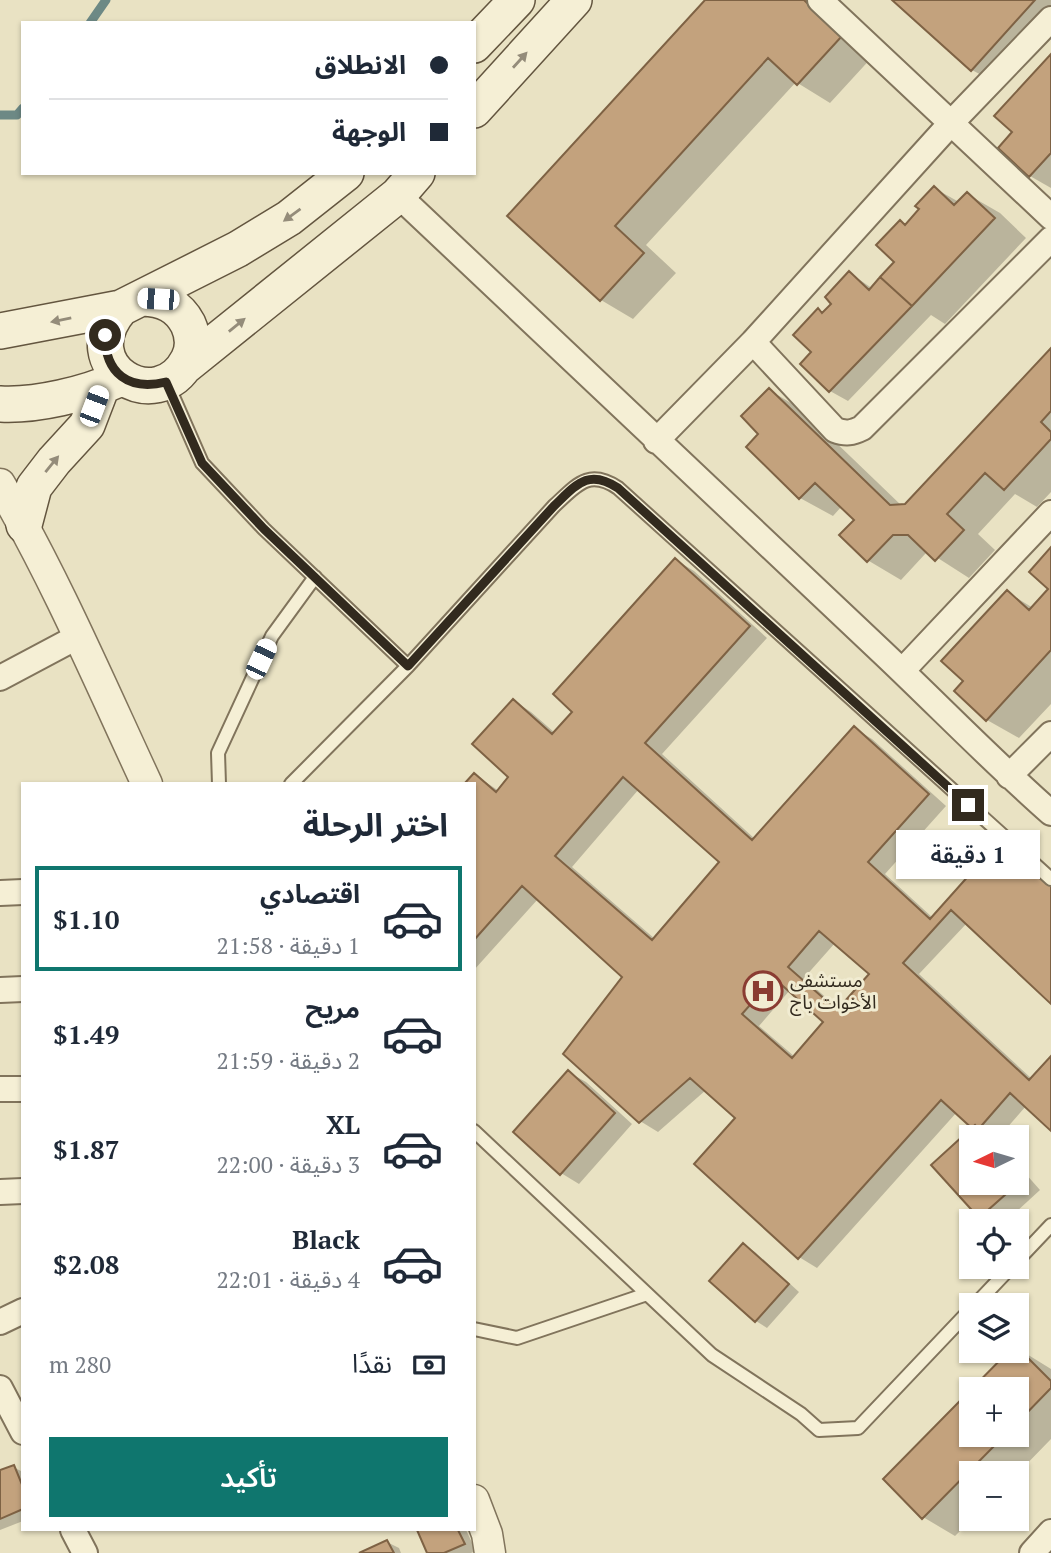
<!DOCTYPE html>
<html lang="ar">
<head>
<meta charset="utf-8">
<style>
  body { margin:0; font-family:"PT Serif","Noto Sans Arabic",serif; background:#f2f2f3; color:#1f2937; direction:rtl; height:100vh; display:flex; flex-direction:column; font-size:26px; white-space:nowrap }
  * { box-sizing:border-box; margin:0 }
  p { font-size:23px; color:#747a83 }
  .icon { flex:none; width:38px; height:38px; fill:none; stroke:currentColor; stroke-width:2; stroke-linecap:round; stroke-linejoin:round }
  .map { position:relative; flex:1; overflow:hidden; direction:ltr }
  .side { position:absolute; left:21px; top:782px; width:455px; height:749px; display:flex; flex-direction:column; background:#fff; border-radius:0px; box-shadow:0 2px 5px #0004; direction:rtl }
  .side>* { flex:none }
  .hud { position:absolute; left:21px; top:21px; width:455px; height:154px; border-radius:0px; box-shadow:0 2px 5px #0004; direction:rtl; display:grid; align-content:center; height:154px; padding:0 28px; background:#fff }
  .needle { width:46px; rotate:265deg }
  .tools { position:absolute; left:959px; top:1125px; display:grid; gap:14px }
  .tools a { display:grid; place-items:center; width:70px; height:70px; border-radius:0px; background:#fff; box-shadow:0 2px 5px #0004; font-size:35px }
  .end { position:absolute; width:32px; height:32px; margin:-16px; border:9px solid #322a1e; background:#fff; box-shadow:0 0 0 4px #fff }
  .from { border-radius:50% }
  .bubble { position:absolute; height:49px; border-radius:0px; background:#fff; box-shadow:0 2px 5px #0004; font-size:23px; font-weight:600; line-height:49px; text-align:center; direction:rtl }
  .car { position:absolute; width:21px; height:42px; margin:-21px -10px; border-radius:9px; box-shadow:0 0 5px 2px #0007; background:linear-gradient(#fff 24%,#345 0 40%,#fff 0 76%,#345 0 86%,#fff 0) }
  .hud b { display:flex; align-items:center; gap:24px; height:66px; font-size:26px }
  .hud b+b { border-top:2px solid #e0e1e3 }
  .hud i { width:18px; height:18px; background:#1f2937 }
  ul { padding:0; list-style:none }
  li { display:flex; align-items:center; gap:21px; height:105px; margin:0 14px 10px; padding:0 14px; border:4px solid transparent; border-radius:0px }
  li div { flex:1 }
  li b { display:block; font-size:26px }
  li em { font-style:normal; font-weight:600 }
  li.current { border-color:#0f766e }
  li>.icon { width:63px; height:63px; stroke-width:1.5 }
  h2 { padding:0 28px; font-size:32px; line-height:84px }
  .pay { display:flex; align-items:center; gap:18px; height:77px; padding:0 28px; font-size:26px }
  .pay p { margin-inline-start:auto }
  .cta { display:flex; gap:14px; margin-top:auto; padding:14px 28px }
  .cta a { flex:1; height:80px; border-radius:0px; background:#0f766e; color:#fff; font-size:28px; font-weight:600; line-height:80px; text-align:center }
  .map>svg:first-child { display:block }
  .shadow { fill:#0003; fill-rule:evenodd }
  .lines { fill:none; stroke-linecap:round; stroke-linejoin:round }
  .stream { stroke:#6d8985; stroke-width:9 }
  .building { fill:#c3a27d; stroke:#7e6244; stroke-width:2; fill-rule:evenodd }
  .service-casing { stroke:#81745c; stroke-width:16 }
  .minor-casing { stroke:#81745c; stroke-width:28 }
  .tertiary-casing { stroke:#81745c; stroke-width:33 }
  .secondary-casing { stroke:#63553f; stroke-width:38 }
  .service { stroke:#f5efd5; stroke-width:12 }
  .minor { stroke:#f5efd5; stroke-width:24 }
  .tertiary { stroke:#f5efd5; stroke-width:30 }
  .secondary { stroke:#f5efd5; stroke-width:35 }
  .oneway { fill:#948c7a }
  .route { stroke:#322a1e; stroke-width:9 }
  .labels { text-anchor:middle; stroke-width:6; stroke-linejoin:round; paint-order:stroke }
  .poi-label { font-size:19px; fill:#322a1e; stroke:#f1ecd2; text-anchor:start }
</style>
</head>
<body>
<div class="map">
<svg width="1051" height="1553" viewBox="0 0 1051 1553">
  <rect width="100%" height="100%" fill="#e9e2c3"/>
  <path class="shadow" d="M707 0H814L874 55 830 103 796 82 646 245 676 273 633 319 601 300 510 216Z
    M895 0H1051V22L996 83 972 70Z
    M1051 56V188L1030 176 1000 148 1014 132Z
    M934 188 959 202 967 194 1000 213 1026 238 945 324 931 315 848 401 830 391 814 352 818 310 824 314 834 304 850 273 873 289 896 262 900 222 907 226 922 209Z
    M1051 350V492L1037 507 1015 494 978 534 995 550 969 578 930 553H926L901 580 869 561 842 535 856 520 842 506 833 516 800 498 761 434 769 390 801 409 902 506H906Z
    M1051 550V704L1019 738 987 720 966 681 1007 592 1033 608 1050 589Z
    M676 560 694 571 767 638 662 754 755 839 854 728 872 739 946 806 885 874 933 918 1004 839 1051 1001 967 923 919 974 1032 1079 1051 1059V1128L1026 1106 998 1138H971V1183H1017V1164L1040 1190 1005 1222H988L980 1217 934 1165 974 1128 957 1112 817 1268 799 1257 738 1118 706 1090 658 1132 640 1121 624 977 538 899 474 970V784H466L475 775 499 791 511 777 514 701 531 712 555 733 575 712ZM639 789 722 862 655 939 572 867ZM835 943 871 974 840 1010 804 978ZM790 990 826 1022 795 1057 759 1026Z
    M568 1072 586 1082 632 1124 579 1184 561 1173Z
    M743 1245 755 1252 799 1292 767 1328 756 1321Z
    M1017 1348 1051 1369V1439L1017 1474H971L972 1519 955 1536 923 1517 885 1479 971 1392V1435H1017V1390L1011 1351H1017Z
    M13 1467 23 1472V1521L0 1530V1472Z
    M419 1530H466L476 1551 471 1553H429Z
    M387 1542 399 1548 401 1553H363Z"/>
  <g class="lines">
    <path class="stream" d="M90 23 106 0
      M0 115H17L23 108"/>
  </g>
  <path class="building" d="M705 0H804L842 36 797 85 768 58 615 226 644 253 600 301 507 216Z
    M892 0H1035L971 71Z
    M1051 54V153L1029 177 998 148 1012 132 994 116Z
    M934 186 954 205 967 192 995 218 912 306 880 277 894 262 876 245 900 220 905 225 919 209 915 206Z
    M849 271 869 290 880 277 912 306 829 392 800 364 811 352 793 335 818 308 822 313 831 304 825 297Z
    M1051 348V411L1041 422 1051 432V439L1004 490 985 473 947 514 964 530 935 561 908 535H893L867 562 839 535 854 520 815 483 799 499 746 447 758 434 741 416 769 388 890 505 905 504Z
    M1051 547V650L986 721 954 691 963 681 941 661 1007 590 1029 610 1048 589 1029 572Z
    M675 558 750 626 645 743 752 840 854 726 929 794 868 862 930 919 1004 836 1051 879V1004L951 910 903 963 1029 1080 1051 1056V1131L1010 1093 976 1132 941 1100 798 1259 694 1164 735 1118 690 1078 639 1123 563 1054 622 977 522 886 474 940V784H464L474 773 496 792 508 777 472 744 513 699 552 734 572 712 553 694ZM623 777 719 862 652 940 555 856ZM819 931 869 974 837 1010 788 967ZM774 978 823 1022 792 1058 742 1014Z
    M568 1070 615 1113 560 1175 513 1132Z
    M975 1125 986 1138H971V1183H1017V1172L1023 1179 979 1218 931 1165Z
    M743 1243 789 1284 755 1322 709 1281Z
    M1017 1347 1051 1381V1388L1017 1423V1390H971V1435H1005L922 1519 883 1479 1009 1351H1017Z
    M14 1465 23 1487V1509L0 1519V1470Z
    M417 1530H458L465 1544 444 1553H427Z
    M387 1540 394 1553H359Z"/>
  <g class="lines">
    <g class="service-casing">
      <path id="service" d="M167 383 202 463 264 529 408 666
        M219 784 218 753 272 636 315 577
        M291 784 408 666 554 506C576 486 588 468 618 488L1051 879
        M474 1131 712 1355 801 1414 819 1430 858 1428 971 1309
        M1017 1261 1051 1225
        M974 1306 1011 1267
        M474 1329 517 1338 647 1294"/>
    </g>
    <g class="minor-casing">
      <path id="minor" d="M820 0 1051 217
        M398 195C559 348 720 501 883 653 939 706 993 762 1051 813
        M753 342 835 430C846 434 852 433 862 428L1051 239
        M656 441 753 342 952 122 1051 19
        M902 671 1051 513
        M0 678 79 636
        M1009 776 1051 734
        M0 893 23 892
        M0 990 23 989
        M0 1089H23
        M0 1192 23 1191
        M0 1322 23 1311
        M0 1388 23 1432
        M73 1530 85 1553
        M1032 1553 1051 1532"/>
    </g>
    <g class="tertiary-casing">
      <path id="tertiary" d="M0 484C56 580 100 683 147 784
        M474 1500 487 1534 490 1553"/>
    </g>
    <g class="secondary-casing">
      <path id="secondary" d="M474 45 517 0
        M474 110 574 0
        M143 298C163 299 178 305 188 324 193 335 194 349 188 360 158 418 70 367 121 308L238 249 289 218 346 173
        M0 331 121 308
        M184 367 398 195 417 173
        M0 404C36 406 86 394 119 379
        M24 525 34 487 54 461 87 425 102 386"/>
    </g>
    <use href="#service" class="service"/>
    <use href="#minor" class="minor"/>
    <use href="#tertiary" class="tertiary"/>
    <use href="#secondary" class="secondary"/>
  </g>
  <defs><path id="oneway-solid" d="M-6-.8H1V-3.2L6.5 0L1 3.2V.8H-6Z" transform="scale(1.75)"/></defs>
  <g class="oneway">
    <use href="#oneway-solid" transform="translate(520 60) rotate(-48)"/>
    <use href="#oneway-solid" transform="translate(292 215) rotate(144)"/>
    <use href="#oneway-solid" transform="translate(61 320) rotate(168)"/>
    <use href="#oneway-solid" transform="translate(237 325) rotate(-39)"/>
    <use href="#oneway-solid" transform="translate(52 464) rotate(-51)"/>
  </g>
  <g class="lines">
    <path class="route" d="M105 335C105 374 129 391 166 382L202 463 264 529 408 666 554 506C576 485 588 468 618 488L968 805"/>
  </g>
  <defs>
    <g id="hospital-ring" transform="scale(2.0125)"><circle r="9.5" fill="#f1ecd2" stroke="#8a3c32" stroke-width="1.5"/><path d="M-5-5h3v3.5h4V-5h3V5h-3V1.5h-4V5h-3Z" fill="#8a3c32"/></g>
  </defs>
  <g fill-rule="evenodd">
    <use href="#hospital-ring" x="763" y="991"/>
  </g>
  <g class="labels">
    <g class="poi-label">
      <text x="790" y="987">مستشفى<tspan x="790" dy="22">الأخوات باج</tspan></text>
    </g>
  </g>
</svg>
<div class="tools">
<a><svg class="needle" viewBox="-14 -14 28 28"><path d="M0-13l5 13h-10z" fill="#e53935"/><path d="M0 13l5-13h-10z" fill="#747a83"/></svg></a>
<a><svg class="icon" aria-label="locate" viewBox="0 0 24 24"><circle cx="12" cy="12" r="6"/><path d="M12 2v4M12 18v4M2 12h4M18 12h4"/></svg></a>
<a><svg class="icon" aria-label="layers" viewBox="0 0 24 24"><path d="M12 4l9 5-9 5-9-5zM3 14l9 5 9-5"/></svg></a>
<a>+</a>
<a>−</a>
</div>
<i class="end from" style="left:105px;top:335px"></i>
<i class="end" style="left:968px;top:805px"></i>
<div class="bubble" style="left:896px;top:830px;width:144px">1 دقيقة</div>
<i class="car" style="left:158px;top:299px;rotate:273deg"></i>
<i class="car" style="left:94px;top:406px;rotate:21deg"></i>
<i class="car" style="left:261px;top:659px;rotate:25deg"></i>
<div class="hud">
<b><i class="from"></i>الانطلاق</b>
<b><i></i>الوجهة</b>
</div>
<section class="side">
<h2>اختر الرحلة</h2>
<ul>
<li class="current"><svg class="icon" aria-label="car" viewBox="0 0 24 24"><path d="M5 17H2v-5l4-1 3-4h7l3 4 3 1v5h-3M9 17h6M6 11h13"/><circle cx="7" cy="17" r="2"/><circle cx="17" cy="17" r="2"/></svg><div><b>اقتصادي</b><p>1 دقيقة · 21:58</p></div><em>$1.10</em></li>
<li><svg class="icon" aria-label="car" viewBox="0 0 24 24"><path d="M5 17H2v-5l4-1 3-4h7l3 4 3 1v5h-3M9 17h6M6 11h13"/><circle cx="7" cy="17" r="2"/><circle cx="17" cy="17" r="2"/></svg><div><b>مريح</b><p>2 دقيقة · 21:59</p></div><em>$1.49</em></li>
<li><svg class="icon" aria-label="car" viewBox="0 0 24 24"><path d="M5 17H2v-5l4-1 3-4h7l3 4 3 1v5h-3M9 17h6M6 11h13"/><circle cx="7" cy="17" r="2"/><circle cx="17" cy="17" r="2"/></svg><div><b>XL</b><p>3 دقيقة · 22:00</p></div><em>$1.87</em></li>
<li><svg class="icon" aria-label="car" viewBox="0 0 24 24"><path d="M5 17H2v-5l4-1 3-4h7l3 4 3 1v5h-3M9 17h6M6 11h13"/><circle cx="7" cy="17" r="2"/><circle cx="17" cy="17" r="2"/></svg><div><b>Black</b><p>4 دقيقة · 22:01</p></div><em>$2.08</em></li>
</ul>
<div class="pay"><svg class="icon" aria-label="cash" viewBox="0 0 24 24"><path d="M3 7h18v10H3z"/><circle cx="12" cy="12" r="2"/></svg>نقدًا<p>280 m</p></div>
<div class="cta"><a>تأكيد</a></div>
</section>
</div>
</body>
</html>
